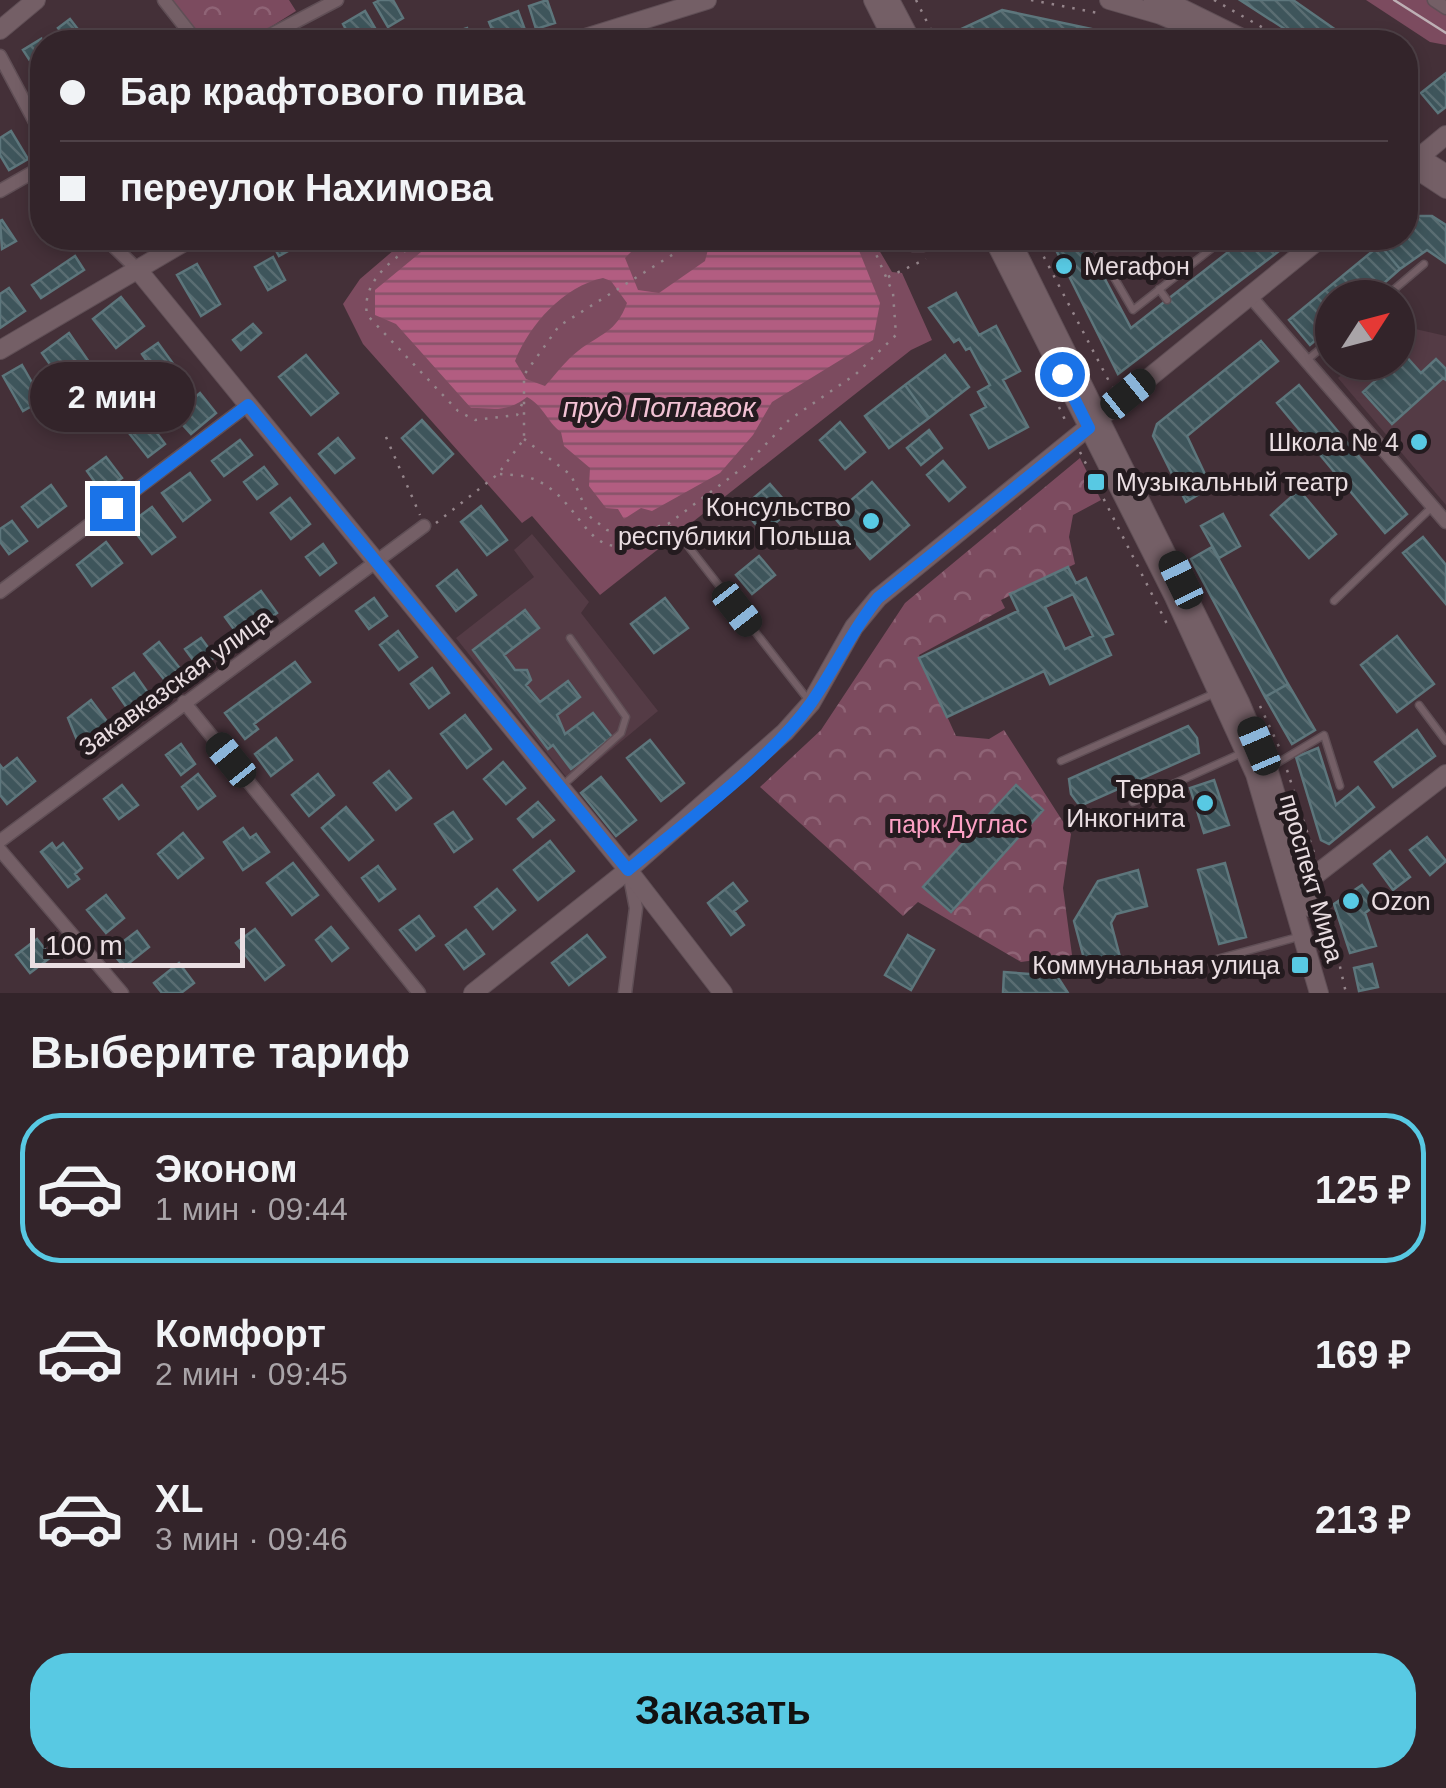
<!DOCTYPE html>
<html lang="ru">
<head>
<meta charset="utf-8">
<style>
  body { margin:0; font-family:Helvetica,sans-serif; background:#3e3036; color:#f1f3f6; height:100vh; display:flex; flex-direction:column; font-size:38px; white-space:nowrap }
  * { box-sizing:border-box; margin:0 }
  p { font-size:32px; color:#a9a4a8 }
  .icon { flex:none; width:55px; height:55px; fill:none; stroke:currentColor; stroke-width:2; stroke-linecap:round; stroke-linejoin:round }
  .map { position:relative; height:993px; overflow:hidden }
  .drawer { display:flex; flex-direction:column; background:#33242a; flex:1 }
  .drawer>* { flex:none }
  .guide { position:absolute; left:30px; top:30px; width:1388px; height:220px; border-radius:40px; box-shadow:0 5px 15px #0003,0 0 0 2px #4e4147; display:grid; align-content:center; height:220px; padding:0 30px; background:#33242a }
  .needle { width:65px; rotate:54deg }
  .buttons { position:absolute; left:1315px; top:280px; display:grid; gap:20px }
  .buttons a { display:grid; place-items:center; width:100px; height:100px; border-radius:50%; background:#33242a; box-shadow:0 5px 15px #0003,0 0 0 2px #4e4147; font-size:50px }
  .scale { position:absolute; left:30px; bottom:25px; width:215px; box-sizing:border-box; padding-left:10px; border:5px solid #eadee2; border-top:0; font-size:28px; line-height:35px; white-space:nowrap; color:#eadee2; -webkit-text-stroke:8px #241b1f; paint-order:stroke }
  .end { position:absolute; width:45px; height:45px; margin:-22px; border:12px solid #1a73e8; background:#fff; box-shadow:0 0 0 5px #fff }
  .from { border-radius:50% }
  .bubble { position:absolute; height:70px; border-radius:35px; background:#33242a; box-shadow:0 5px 15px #0003,0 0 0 2px #4e4147; font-size:32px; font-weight:700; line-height:70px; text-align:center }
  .car { position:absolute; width:30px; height:60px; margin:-30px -15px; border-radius:12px; box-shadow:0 0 8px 2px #0007; background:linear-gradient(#222 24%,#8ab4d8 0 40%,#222 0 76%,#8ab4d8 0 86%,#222 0) }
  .guide b { display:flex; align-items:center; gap:35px; height:95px; font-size:38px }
  .guide b+b { border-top:2px solid #4e4147 }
  .guide i { width:25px; height:25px; background:#f1f3f6 }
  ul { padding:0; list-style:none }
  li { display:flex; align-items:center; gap:30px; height:150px; margin:0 20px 15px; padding:0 10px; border:5px solid transparent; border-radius:40px }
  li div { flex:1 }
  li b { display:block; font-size:38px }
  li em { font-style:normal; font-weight:700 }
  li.active { border-color:#58c9e3 }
  li>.icon { width:90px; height:90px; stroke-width:1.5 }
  h2 { padding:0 30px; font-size:45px; line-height:120px }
  .cta { display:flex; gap:20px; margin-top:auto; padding:20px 30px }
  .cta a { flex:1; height:115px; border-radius:40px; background:#58c9e3; color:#111; font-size:40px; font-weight:700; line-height:115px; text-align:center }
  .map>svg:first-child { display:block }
  .built { fill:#543b45; fill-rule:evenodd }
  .green { fill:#7c4b5f }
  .forest { fill:url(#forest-crowns) }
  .water { fill:url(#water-rules); fill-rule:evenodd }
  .building { fill:url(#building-back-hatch); stroke:#5d767c; stroke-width:2.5; fill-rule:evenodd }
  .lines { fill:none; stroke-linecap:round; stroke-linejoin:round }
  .lane-casing { stroke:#604f56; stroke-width:9 }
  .street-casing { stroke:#604f56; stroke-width:15 }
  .secondary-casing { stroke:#604f56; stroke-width:20 }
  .path { stroke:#95858b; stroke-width:2.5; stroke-dasharray:2.5 8; stroke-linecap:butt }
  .lane { stroke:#745f66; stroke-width:6 }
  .street { stroke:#745f66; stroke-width:12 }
  .secondary { stroke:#745f66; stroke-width:18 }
  .tram { stroke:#beb0b5; stroke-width:2.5 }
  .route { stroke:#1a73e8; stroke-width:12 }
  .poi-dot { fill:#58c9e3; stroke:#241b1f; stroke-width:4 }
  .labels { text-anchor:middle; stroke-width:10; stroke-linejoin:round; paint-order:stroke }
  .poi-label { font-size:25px; fill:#eadee2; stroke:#241b1f; text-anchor:end }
  .street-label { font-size:25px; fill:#eadee2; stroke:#241b1f }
  .park-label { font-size:25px; fill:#fda1c5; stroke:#241b1f }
  .water-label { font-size:28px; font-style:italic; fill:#f2c2d4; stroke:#241b1f }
</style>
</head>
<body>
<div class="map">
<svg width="1446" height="993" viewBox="0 0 1446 993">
  <defs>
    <pattern id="forest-crowns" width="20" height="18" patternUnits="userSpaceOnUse" patternTransform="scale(2.5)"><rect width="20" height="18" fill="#7c4b5f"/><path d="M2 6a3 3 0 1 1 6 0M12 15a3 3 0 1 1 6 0" fill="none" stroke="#8f6476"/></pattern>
    <pattern id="water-rules" width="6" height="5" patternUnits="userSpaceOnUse" patternTransform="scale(2.5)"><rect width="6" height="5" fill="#b25d81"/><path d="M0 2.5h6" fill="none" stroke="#875369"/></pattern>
    <pattern id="building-back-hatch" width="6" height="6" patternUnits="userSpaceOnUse" patternTransform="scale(2.5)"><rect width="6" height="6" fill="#3e555b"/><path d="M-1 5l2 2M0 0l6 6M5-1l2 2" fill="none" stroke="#5a6d72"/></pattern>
  </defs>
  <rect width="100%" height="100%" fill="#443038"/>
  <path class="built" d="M1398 325 1446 336V505L1338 378 1354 363 1398 362Z
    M532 534 589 602 581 613 658 711 571 783 456 638 534 577 514 550ZM525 611 539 629 504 655 515 670H527L531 680 526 685 540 702 568 681 580 697 557 715 565 734 612 738 571 768 553 745 547 748 473 651Z"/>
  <path class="green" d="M1366 0H1438L1446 5V45L1430 42Z
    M408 238H872L892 272 902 273 932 340 911 350 600 595 532 516 522 523 363 344 343 304 360 279Z"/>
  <path class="forest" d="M171 0H289L296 11 247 42H205Z
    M1080 458 1101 500 1073 515 1069 537 1075 564 1001 600 1005 608 919 655 956 736 989 739 1004 730 1071 834 1063 888 1072 955 1021 962 918 902 903 916 760 787 821 730 905 603Z"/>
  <path class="water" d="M438 238H645L625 258 638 290 659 293 705 261 711 238H854L880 303 873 340 772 402 753 435 720 473 652 511 641 508 624 519 618 509 606 508 589 486 590 468 564 446 561 432C546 421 544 406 527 397 506 413 495 408 471 408L396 324 375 315V290ZM603 278 611 281 627 303C616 333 601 333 578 351 566 360 555 375 545 386L526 379 515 361C529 325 564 286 603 278Z"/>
  <path class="building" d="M380 0H393L403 18 388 27 374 3Z
    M547 0 555 23 536 29 529 6Z
    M1240 0H1293L1353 42H1305Z
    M1002 10 1134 38 1145 42H1021L1000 38 988 42H947L944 37Z
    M365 11 379 35 353 42 343 24Z
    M518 11 528 38 497 42 489 22Z
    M70 19 84 37 78 42H69L58 28Z
    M467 28 472 42H442L440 37Z
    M41 39 42 66 36 70 23 50Z
    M1446 73V107L1438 113 1421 93Z
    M11 131 28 159 9 170 0 155V138Z
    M1416 216H1432L1446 225V263L1427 250 1400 269 1380 245 1388 238H1405V224Z
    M2 220 16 241 2 249 0 221Z
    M269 238H312L279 256Z
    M1050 238H1083L1131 328 1246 238H1296L1118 374Z
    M1380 245 1400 269 1367 298H1332V326L1310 345 1289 320Z
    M75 256 84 270 41 298 32 285Z
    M273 257 285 280 268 290 255 267Z
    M197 264 220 304 201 316 177 275Z
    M9 288 25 311 0 328V294Z
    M956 293 979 335 996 326 1020 371 1003 380 1028 427 989 448 971 415 986 407 978 392 990 385 970 348 966 350 959 339 954 342 929 308Z
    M121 297 144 326 116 348 93 319Z
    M253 324 261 333 241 350 233 340Z
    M69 333 91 365 64 384 42 353Z
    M1261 341 1278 361 1187 436 1211 487 1186 502 1153 436 1157 424Z
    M158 343 174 365 158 377 142 354Z
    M1404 354 1421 373 1436 359 1446 369V380L1443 378 1392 424 1363 392Z
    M306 355 338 393 311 415 279 377Z
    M945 355 969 387 929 418 905 385Z
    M22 365 42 400 23 411 3 376Z
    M905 385 929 418 889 448 865 416Z
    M1299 385 1407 514 1385 533 1277 403Z
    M200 393 216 413 191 434 174 415Z
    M147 420 165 444 148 457 129 433Z
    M422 420 453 454 433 473 402 438Z
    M840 422 865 452 845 469 820 440Z
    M929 430 942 448 921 465 907 448Z
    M338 438 354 458 335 473 319 454Z
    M240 440 252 455 224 476 212 461Z
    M106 457 122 478 102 492 87 471Z
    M943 461 965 487 949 501 927 475Z
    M264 467 277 484 257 499 244 482Z
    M190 473 210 500 183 521 162 493Z
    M872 482 909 525 870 559 833 516Z
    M770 484 792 509 763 533 742 508Z
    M51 485 66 506 38 527 22 507Z
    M1299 490 1336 534 1309 558 1271 515Z
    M290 498 310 524 291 539 271 513Z
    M481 506 507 540 487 555 461 522Z
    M152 507 175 537 152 554 129 524Z
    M1223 514 1240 546 1219 558 1201 526Z
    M12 521 27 541 9 554 0 542V529Z
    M1423 537 1446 565V604L1403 553Z
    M106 542 122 563 92 586 77 565Z
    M323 544 336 563 320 575 306 557Z
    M1212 547 1288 684 1265 697 1191 559Z
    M759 556 775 575 752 594 736 575Z
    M1068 567 1076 583 1086 578 1113 634 1103 638 1111 655 1050 684 1044 671 947 717 919 658 1018 611 1010 594ZM1073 594 1093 636 1065 649 1045 607Z
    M457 570 476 595 456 611 437 586Z
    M261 591 277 613 241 639 225 617Z
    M374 598 387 616 369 629 356 611Z
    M665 598 688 628 654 653 631 624Z
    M525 610 539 628 504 655 515 670H527L531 680 526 685 540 702 568 681 580 697 557 715 565 734 593 713 612 737 571 769 553 745 548 749 473 650Z
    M398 631 417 657 399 670 380 645Z
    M1397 636 1434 684 1397 712 1361 665Z
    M201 638 215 657 199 668 185 649Z
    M159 642 182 671 167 683 144 654Z
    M295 662 310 682 254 724 258 729 245 739 225 713Z
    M432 668 449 693 429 708 411 684Z
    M134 673 153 700 132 715 113 688Z
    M1288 684 1315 730 1292 744 1265 697Z
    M91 700 112 728 105 734 108 737 89 746 82 737 77 740 68 718Z
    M465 715 491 749 467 768 441 734Z
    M1188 726 1197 738 1199 753 1080 806 1071 794 1069 779Z
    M1417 730 1435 756 1393 787 1375 762Z
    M276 738 292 760 271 776 255 754Z
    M650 740 684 783 661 801 627 758Z
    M181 744 195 764 181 775 166 755Z
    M1318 748 1336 805 1358 787 1374 807 1329 844 1321 840 1296 757Z
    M17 758 35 781 7 804 0 795V765L3 769Z
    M503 762 525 788 506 804 484 779Z
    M389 771 411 798 396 810 374 783Z
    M198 774 215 796 198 809 182 787Z
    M318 774 334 795 309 816 292 795Z
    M601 777 636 820 616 836 581 793Z
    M1214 780 1229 825 1204 833 1190 788Z
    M122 785 138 805 119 819 104 799Z
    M1016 785 1043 810 951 912 923 887Z
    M538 802 554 820 533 837 518 819Z
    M346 807 373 840 349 860 322 828Z
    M453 812 472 839 454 852 435 824Z
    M243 828 250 838 256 834 269 852 243 870 224 842Z
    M183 833 203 858 178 878 158 854Z
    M1427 837 1446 861 1430 875 1410 850Z
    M550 841 574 871 538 900 514 870Z
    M52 843 56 849 63 843 82 868 75 874 79 879 68 887 41 852Z
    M1390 851 1410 877 1393 890 1374 864Z
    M293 863 318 895 292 915 267 883Z
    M1225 863 1246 937 1219 944 1198 870Z
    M378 866 395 889 379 901 362 878Z
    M1138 870 1147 906 1116 914 1111 923 1120 957 1086 966 1074 921 1098 881Z
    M733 883 747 901 734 911 744 925 731 935 708 903Z
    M1362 885 1377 904 1365 913 1376 946 1350 953 1334 904Z
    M497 889 515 910 493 929 475 907Z
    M106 895 124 918 106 933 87 910Z
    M419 916 434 936 416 950 400 930Z
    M331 927 348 948 332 961 316 940Z
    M255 929 284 965 265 980 236 943Z
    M466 930 484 954 464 969 446 945Z
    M137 931 149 947 124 967 111 951Z
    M587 935 605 957 569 985 552 963Z
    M908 935 934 950 911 990 885 975Z
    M37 939 51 957 30 973 16 955Z
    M179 963 194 983 181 993H162L154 983Z
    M1372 964 1378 987 1359 991 1354 968Z
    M1004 972 1057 976 1068 993H1003Z"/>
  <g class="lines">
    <g class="lane-casing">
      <path id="lane" d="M907 238 912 248H924L945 238
        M1091 238 1133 310 1225 238
        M1159 289 1167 300
        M1384 298 1424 264
        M1307 360 1332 339
        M688 546 810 702
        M1334 601 1432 507
        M1419 705 1446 741
        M1061 761 1213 694
        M1269 768 1324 735 1340 786
        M562 786 621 733 626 717 570 638
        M1133 802 1244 752
        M1165 973 1298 937"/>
    </g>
    <g class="street-casing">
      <path id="street" d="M164 0 197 42
        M1434 0 1446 8
        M257 42 337 0
        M0 56 42 135
        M0 191 42 167
        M105 238 138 270
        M1250 296 1446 522
        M0 592 248 405
        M184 702 419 993
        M0 841 424 526
        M0 850 122 993
        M625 993 636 908 630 877"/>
    </g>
    <g class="secondary-casing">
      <path id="secondary" d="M873 0 894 42
        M890 0 912 42
        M1109 0 1161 15 1223 42
        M1153 0 1181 8 1250 42
        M0 30 36 0
        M572 42 707 0
        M1405 148 1446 174
        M1405 162 1446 189
        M1405 169 1446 135
        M993 238 1174 597 1255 774 1319 993
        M1010 238 1240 702 1268 768 1309 907
        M138 270 628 870 723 993
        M0 350 191 238
        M1296 890 1446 774
        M473 993 628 870 785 732 811 703 854 627 878 598 1321 238"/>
    </g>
    <path class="path" d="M916 0 937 42
      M1031 0 1098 13
      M1214 0 1288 42
      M1405 122 1420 132
      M423 238C397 257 361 278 367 315L458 411 475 420 517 415 522 404
      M1034 238 1112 387
      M952 247 971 238
      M888 277 926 259
      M1059 407 1066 422
      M386 437 420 515
      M524 439 571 475 589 516 607 530 630 533 668 524 744 467 789 420 856 374 896 335 893 293 869 238
      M1080 452 1169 628
      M500 474C510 475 522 475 531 478 591 500 582 583 664 527
      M436 523 498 474 524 439V375L559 326 699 238
      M670 526 681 539
      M1260 706 1280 749
      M1287 770 1314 853
      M1326 905 1346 993"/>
    <use href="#lane" class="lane"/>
    <use href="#street" class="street"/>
    <use href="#secondary" class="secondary"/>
    <path class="tram" d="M1394 0 1446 33"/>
  </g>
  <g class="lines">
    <path class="route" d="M112 508 248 405 628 870C684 823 770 761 811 703 835 669 851 631 878 598L1089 428 1062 374"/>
  </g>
  <g class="poi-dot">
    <circle cx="1064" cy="266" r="10"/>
    <circle cx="1419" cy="442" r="10"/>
    <rect x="1086" y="472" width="20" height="20" rx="5"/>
    <circle cx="871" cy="521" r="10"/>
    <circle cx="1205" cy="803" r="10"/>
    <circle cx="1351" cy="901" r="10"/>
    <rect x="1290" y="955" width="20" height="20" rx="5"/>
  </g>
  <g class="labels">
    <g class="poi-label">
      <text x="1084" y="275" text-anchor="start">Мегафон</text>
      <text x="1399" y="451">Школа № 4</text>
      <text x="1116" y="491" text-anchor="start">Музыкальный театр</text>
      <text x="851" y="516">Консульство<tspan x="851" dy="29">республики Польша</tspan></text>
      <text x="1185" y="798">Терра<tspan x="1185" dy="29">Инкогнита</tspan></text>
      <text x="1371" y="910" text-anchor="start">Ozon</text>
      <text x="1280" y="974">Коммунальная улица</text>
    </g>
    <g class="street-label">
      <text transform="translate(175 682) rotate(-36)" y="9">Закавказская улица</text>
      <text transform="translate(1312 878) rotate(74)" y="9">проспект Мира</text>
    </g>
    <g class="park-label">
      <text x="958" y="833">парк Дуглас</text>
    </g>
    <g class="water-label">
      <text x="659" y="417">пруд Поплавок</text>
    </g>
  </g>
</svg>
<div class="buttons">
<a><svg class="needle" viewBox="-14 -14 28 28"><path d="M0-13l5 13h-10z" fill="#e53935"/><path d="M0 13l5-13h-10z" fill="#a9a4a8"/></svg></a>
</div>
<div class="scale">100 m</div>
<i class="end from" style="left:1062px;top:374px"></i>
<i class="end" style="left:112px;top:508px"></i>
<div class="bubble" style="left:30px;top:362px;width:165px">2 мин</div>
<i class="car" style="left:1128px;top:394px;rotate:51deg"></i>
<i class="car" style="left:1181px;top:580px;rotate:334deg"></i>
<i class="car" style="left:737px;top:609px;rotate:142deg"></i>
<i class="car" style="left:1259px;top:746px;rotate:337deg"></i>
<i class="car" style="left:231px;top:760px;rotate:321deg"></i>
<div class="guide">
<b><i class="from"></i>Бар крафтового пива</b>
<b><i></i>переулок Нахимова</b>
</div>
</div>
<section class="drawer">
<h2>Выберите тариф</h2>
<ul>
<li class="active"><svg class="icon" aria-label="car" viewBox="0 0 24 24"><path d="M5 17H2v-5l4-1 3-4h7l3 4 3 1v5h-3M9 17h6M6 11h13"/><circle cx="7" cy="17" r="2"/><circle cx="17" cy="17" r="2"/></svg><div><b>Эконом</b><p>1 мин · 09:44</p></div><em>125 ₽</em></li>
<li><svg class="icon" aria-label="car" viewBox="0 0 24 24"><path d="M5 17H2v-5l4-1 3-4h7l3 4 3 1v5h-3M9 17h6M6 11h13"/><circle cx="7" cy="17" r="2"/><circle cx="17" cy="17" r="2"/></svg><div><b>Комфорт</b><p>2 мин · 09:45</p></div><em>169 ₽</em></li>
<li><svg class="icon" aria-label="car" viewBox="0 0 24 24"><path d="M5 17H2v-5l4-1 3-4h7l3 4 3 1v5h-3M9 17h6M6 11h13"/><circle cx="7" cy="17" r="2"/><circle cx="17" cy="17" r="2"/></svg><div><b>XL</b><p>3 мин · 09:46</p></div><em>213 ₽</em></li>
</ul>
<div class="cta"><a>Заказать</a></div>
</section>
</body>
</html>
